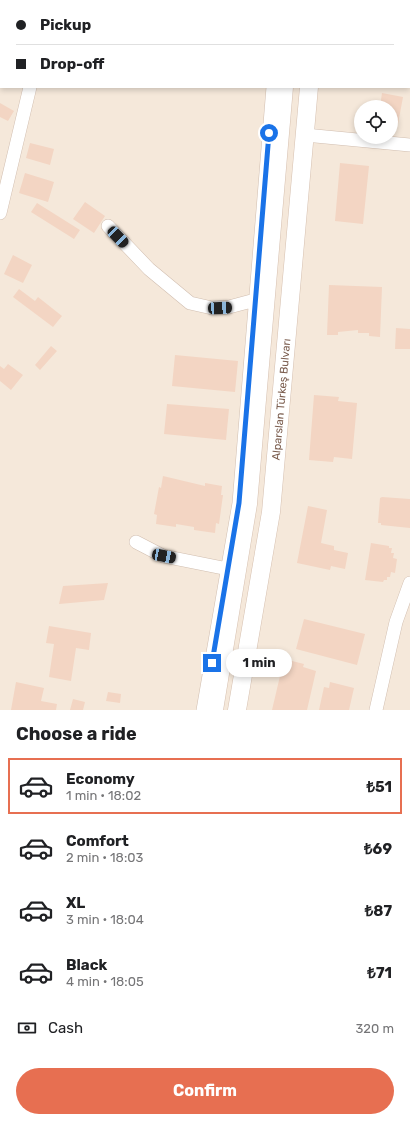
<!DOCTYPE html>
<html lang="en">
<head>
<meta charset="utf-8">
<style>
  body { margin:0; font-family:Rubik,sans-serif; background:#f6f6f6; color:#202124; height:100vh; display:flex; flex-direction:column; font-size:15px; white-space:nowrap }
  * { box-sizing:border-box; margin:0 }
  p { font-size:13px; color:#757577 }
  .icon { flex:none; width:22px; height:22px; fill:none; stroke:currentColor; stroke-width:2; stroke-linecap:round; stroke-linejoin:round }
  .map { position:relative; height:710px; overflow:hidden }
  .sheet { display:flex; flex-direction:column; background:#fff; flex:1 }
  .sheet>* { flex:none }
  .banner { position:absolute; left:0px; top:0px; width:410px; height:88px; box-shadow:0 2px 6px #0003; display:grid; align-content:center; height:88px; padding:0 16px; background:#fff }
  .controls { position:absolute; left:354px; top:100px; display:grid; gap:8px }
  .controls a { display:grid; place-items:center; width:44px; height:44px; border-radius:50%; background:#fff; box-shadow:0 2px 6px #0003; font-size:20px }
  .end { position:absolute; width:18px; height:18px; margin:-9px; border:5px solid #1a73e8; background:#fff; box-shadow:0 0 0 2px #fff }
  .from { border-radius:50% }
  .bubble { position:absolute; height:28px; border-radius:14px; background:#fff; box-shadow:0 2px 6px #0003; font-size:13px; font-weight:700; line-height:28px; text-align:center }
  .car { position:absolute; width:12px; height:24px; margin:-12px -6px; border-radius:5px; box-shadow:0 0 3px 1px #0007; background:linear-gradient(#222 24%,#8ab4d8 0 40%,#222 0 76%,#8ab4d8 0 86%,#222 0) }
  .banner b { display:flex; align-items:center; gap:14px; height:38px; font-size:15px }
  .banner b+b { border-top:1px solid #e0e0e0 }
  .banner i { width:10px; height:10px; background:#202124 }
  ul { padding:0; list-style:none }
  li { display:flex; align-items:center; gap:12px; height:56px; margin:0 8px 6px; padding:0 8px; border:2px solid transparent; border-radius:0px }
  li div { flex:1 }
  li b { display:block; font-size:15px }
  li em { font-style:normal; font-weight:700 }
  li.on { border-color:#e76f51 }
  li>.icon { width:36px; height:36px; stroke-width:1.5 }
  h2 { padding:0 16px; font-size:18px; line-height:48px }
  .pay { display:flex; align-items:center; gap:10px; height:44px; padding:0 16px; font-size:15px }
  .pay p { margin-inline-start:auto }
  .button { display:flex; gap:8px; margin-top:auto; padding:8px 16px }
  .button a { flex:1; height:46px; border-radius:24px; background:#e76f51; color:#fff; font-size:16px; font-weight:700; line-height:46px; text-align:center }
  .map>svg:first-child { display:block }
  .residential { fill:#f5e8da; fill-rule:evenodd }
  .building { fill:#f3d5c3 }
  .lines { fill:none; stroke-linecap:round; stroke-linejoin:round }
  .minor-casing { stroke:#d1beb0; stroke-width:14 }
  .secondary-casing { stroke:#d6c0b0; stroke-width:19 }
  .minor { stroke:#fff; stroke-width:13 }
  .secondary { stroke:#fff; stroke-width:18 }
  .route { stroke:#1a73e8; stroke-width:5 }
  .labels { text-anchor:middle; stroke-width:3; stroke-linejoin:round; paint-order:stroke }
  .street-label { font-size:11px; fill:#7a5c4d; stroke:#fffaf3 }
</style>
</head>
<body>
<div class="map">
<svg width="410" height="710" viewBox="0 0 410 710">
  <rect width="100%" height="100%" fill="#fdf6ec"/>
  <path class="residential" d="M0 0H410V710H0ZM1 1H409V87H1ZM361 107H391V137H361Z"/>
  <path class="building" d="M382 93 403 97 398 124 391 123V107H380Z
    M0 103 14 111 8 121 0 117Z
    M30 143 54 149 50 165 26 158Z
    M340 163 369 166 363 224 335 221Z
    M25 173 54 182 48 202 19 193Z
    M85 202 105 216 94 233 73 219Z
    M37 203 80 230 74 239 31 212Z
    M13 255 32 265 23 283 4 274Z
    M329 285 382 287 380 337 369 336V333H358V330L338 332V335H327Z
    M19 289 35 301 38 297 62 316 53 327 13 297Z
    M396 328 410 329V349H395Z
    M51 346 57 351 40 370 35 365Z
    M175 355 238 361 235 392 172 386Z
    M8 364 23 375 11 390 0 381V366L4 369Z
    M314 395 339 397 338 401 357 403 352 459 334 457 333 462 309 460Z
    M167 404 229 409 226 440 164 434Z
    M163 476 205 486V483L222 486 221 495H223L219 524 216 523 215 533 194 530V527L176 524V527L156 524 157 515 154 514 159 487 161 488Z
    M382 497 410 499V528L381 525V523H378L380 498Z
    M308 506 327 510 321 543 334 546V550L348 553 345 569 331 566 330 570 297 563Z
    M371 543 389 546V548H392L391 553H394L393 558 397 559 395 573 391 572 390 577H387V580H384L383 582 365 580Z
    M108 583 104 600 59 604 63 586Z
    M304 619 365 634 357 665 296 649Z
    M49 626 91 633 89 650 76 648 71 681 49 677 54 644 46 643Z
    M284 659 304 664 303 667 316 671 307 710H272Z
    M16 682 44 688 41 701 57 704 56 710H11Z
    M330 682 354 688 349 710H319L324 687 329 688Z
    M108 692 121 694 120 703 106 701Z
    M73 699 85 702 83 710H70Z"/>
  <g class="lines">
    <g class="minor-casing">
      <path id="minor" d="M333 0 336 1
        M59 1V0
        M281 1V0
        M409 25 410 26
        M305 135 410 145
        M0 213 30 87
        M108 226 149 269 190 303 212 308 229 307 255 300
        M136 542 163 556 228 569
        M203 710 239 503 273 87
        M376 710 396 622 410 583"/>
    </g>
    <g class="secondary-casing">
      <g id="secondary">
        <path d="M294 1V0"/>
        <path d="M318 1V0"/>
        <path d="M214 710 248 504 284 87"/>
        <path id="s1" d="M237 710 271 512 309 87"/>
      </g>
    </g>
    <use href="#minor" class="minor"/>
    <use href="#secondary" class="secondary"/>
  </g>
  <g class="lines">
    <path class="route" d="M212 663 239 503 269 133"/>
  </g>
  <g class="labels">
    <g class="street-label">
      <text dy="4" stroke="none"><textPath href="#s1" startOffset="314">Alparslan Türkeş Bulvarı</textPath></text>
    </g>
  </g>
</svg>
<div class="controls">
<a><svg class="icon" aria-label="locate" viewBox="0 0 24 24"><circle cx="12" cy="12" r="6"/><path d="M12 2v4M12 18v4M2 12h4M18 12h4"/></svg></a>
</div>
<i class="end from" style="left:269px;top:133px"></i>
<i class="end" style="left:212px;top:663px"></i>
<div class="bubble" style="left:226px;top:649px;width:66px">1 min</div>
<i class="car" style="left:118px;top:237px;rotate:136deg"></i>
<i class="car" style="left:220px;top:308px;rotate:87deg"></i>
<i class="car" style="left:164px;top:556px;rotate:101deg"></i>
<div class="banner">
<b><i class="from"></i>Pickup</b>
<b><i></i>Drop-off</b>
</div>
</div>
<section class="sheet">
<h2>Choose a ride</h2>
<ul>
<li class="on"><svg class="icon" aria-label="car" viewBox="0 0 24 24"><path d="M5 17H2v-5l4-1 3-4h7l3 4 3 1v5h-3M9 17h6M6 11h13"/><circle cx="7" cy="17" r="2"/><circle cx="17" cy="17" r="2"/></svg><div><b>Economy</b><p>1 min · 18:02</p></div><em>₺51</em></li>
<li><svg class="icon" aria-label="car" viewBox="0 0 24 24"><path d="M5 17H2v-5l4-1 3-4h7l3 4 3 1v5h-3M9 17h6M6 11h13"/><circle cx="7" cy="17" r="2"/><circle cx="17" cy="17" r="2"/></svg><div><b>Comfort</b><p>2 min · 18:03</p></div><em>₺69</em></li>
<li><svg class="icon" aria-label="car" viewBox="0 0 24 24"><path d="M5 17H2v-5l4-1 3-4h7l3 4 3 1v5h-3M9 17h6M6 11h13"/><circle cx="7" cy="17" r="2"/><circle cx="17" cy="17" r="2"/></svg><div><b>XL</b><p>3 min · 18:04</p></div><em>₺87</em></li>
<li><svg class="icon" aria-label="car" viewBox="0 0 24 24"><path d="M5 17H2v-5l4-1 3-4h7l3 4 3 1v5h-3M9 17h6M6 11h13"/><circle cx="7" cy="17" r="2"/><circle cx="17" cy="17" r="2"/></svg><div><b>Black</b><p>4 min · 18:05</p></div><em>₺71</em></li>
</ul>
<div class="pay"><svg class="icon" aria-label="cash" viewBox="0 0 24 24"><path d="M3 7h18v10H3z"/><circle cx="12" cy="12" r="2"/></svg>Cash<p>320 m</p></div>
<div class="button"><a>Confirm</a></div>
</section>
</body>
</html>
